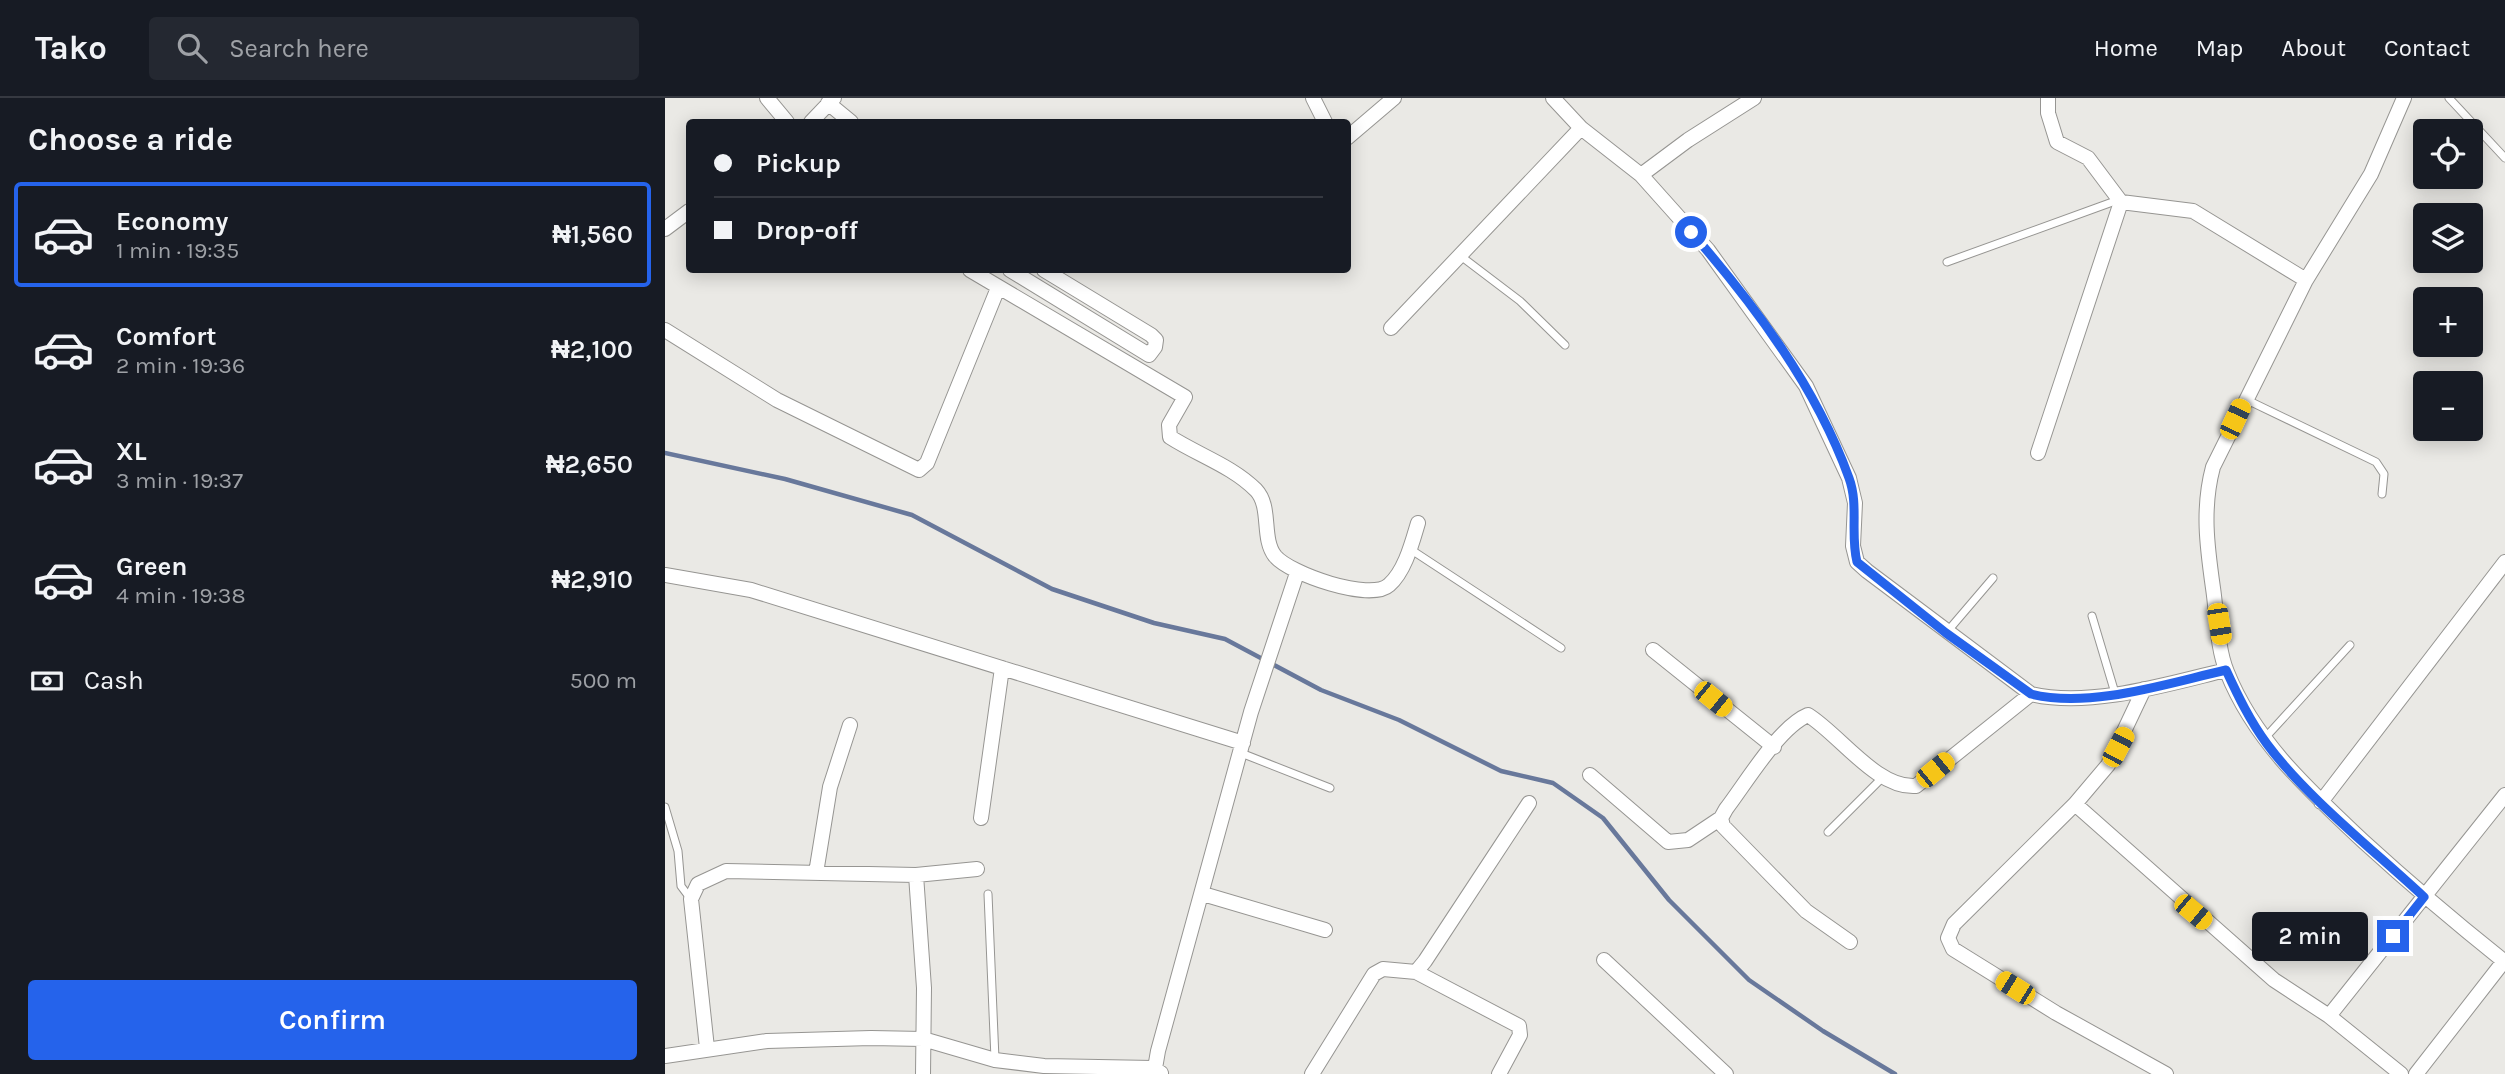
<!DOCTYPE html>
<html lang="en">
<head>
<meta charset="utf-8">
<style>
  body { margin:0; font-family:Karla,sans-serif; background:#242831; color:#f1f3f6; height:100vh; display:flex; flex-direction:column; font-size:26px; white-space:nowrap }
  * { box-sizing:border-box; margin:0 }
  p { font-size:23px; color:#9ea1a6 }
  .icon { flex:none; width:38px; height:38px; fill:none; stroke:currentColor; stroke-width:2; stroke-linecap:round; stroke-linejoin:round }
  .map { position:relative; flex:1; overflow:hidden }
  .panel { display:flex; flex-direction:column; background:#171b24; width:665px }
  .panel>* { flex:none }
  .top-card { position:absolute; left:21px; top:21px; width:665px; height:154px; border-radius:7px; box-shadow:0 4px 18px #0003; display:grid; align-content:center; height:154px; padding:0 28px; background:#171b24 }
  .tools { position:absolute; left:1748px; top:21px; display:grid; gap:14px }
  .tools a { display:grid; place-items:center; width:70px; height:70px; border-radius:7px; background:#171b24; box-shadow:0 4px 18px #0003; font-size:35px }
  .end { position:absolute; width:32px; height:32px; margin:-16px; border:9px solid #2563eb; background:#fff; box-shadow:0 0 0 4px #fff }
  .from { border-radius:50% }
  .bubble { position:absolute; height:49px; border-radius:7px; background:#171b24; box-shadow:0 4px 18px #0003; font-size:23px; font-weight:600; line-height:49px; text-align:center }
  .car { position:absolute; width:21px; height:42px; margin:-21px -10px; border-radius:9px; box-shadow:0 0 5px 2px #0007; background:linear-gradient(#f5c518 24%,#345 0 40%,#f5c518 0 76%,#345 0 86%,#f5c518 0) }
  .top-card b { display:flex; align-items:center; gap:24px; height:66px; font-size:26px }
  .top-card b+b { border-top:2px solid #363941 }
  .top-card i { width:18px; height:18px; background:#f1f3f6 }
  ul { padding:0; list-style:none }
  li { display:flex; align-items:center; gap:21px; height:105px; margin:0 14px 10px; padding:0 14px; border:4px solid transparent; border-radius:7px }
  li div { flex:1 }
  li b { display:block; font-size:26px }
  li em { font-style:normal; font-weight:600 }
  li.selected { border-color:#2563eb }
  li>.icon { width:63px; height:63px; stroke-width:1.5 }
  h2 { padding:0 28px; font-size:32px; line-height:84px }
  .pay { display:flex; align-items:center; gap:18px; height:77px; padding:0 28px; font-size:26px }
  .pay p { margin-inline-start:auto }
  .button { display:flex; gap:14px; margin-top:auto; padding:14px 28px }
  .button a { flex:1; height:80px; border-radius:7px; background:#2563eb; color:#fff; font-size:28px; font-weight:600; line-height:80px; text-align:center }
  header { display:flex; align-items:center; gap:42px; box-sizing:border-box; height:98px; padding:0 35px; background:#171b24; border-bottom:2px solid #363941 }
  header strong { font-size:33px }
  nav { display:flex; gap:38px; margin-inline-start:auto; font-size:24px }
  .search { width:490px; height:63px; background:#242831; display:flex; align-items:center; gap:18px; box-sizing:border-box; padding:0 24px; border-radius:7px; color:#9ea1a6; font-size:26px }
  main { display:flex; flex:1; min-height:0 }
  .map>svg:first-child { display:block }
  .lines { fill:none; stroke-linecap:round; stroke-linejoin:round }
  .stream { stroke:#68789b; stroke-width:4.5 }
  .service-casing { stroke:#969592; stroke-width:9 }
  .minor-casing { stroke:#969592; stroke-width:16 }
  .service { stroke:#fff; stroke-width:7 }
  .minor { stroke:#fff; stroke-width:14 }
  .route { stroke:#2563eb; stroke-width:9 }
</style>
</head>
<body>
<header>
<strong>Tako</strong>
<div class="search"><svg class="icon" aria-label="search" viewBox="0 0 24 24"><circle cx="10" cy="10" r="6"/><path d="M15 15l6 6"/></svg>Search here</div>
<nav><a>Home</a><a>Map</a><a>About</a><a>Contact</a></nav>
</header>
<main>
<section class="panel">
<h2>Choose a ride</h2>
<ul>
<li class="selected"><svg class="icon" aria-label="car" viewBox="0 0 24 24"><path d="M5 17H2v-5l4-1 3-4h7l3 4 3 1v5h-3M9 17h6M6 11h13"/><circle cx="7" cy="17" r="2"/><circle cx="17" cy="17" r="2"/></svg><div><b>Economy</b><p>1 min · 19:35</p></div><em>₦1,560</em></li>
<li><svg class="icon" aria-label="car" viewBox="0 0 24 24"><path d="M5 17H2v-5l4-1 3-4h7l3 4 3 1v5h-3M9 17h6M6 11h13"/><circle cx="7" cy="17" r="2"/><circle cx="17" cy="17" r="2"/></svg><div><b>Comfort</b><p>2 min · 19:36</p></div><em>₦2,100</em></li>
<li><svg class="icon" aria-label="car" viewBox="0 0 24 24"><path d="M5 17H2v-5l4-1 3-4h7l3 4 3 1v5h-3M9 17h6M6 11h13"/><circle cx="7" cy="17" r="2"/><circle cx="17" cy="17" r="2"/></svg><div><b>XL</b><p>3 min · 19:37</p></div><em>₦2,650</em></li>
<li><svg class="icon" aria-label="car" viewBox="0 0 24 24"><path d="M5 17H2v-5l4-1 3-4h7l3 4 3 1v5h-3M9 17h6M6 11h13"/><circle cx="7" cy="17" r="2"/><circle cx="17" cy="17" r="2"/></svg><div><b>Green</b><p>4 min · 19:38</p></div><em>₦2,910</em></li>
</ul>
<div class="pay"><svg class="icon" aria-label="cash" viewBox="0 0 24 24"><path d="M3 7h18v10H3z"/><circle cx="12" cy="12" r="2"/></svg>Cash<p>500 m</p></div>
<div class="button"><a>Confirm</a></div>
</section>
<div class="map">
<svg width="1840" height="976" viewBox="0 0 1840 976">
  <rect width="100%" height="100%" fill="#eae9e5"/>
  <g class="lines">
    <path class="stream" d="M0 355 120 381 247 417 387 491 489 525 560 541 656 592 734 622 836 673 888 685 938 720 1004 802 1084 882 1158 933 1230 976"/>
    <g class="service-casing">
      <path id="service" d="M1784 0 1840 60
        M797 159 855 203 900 247
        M1282 164 1453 102
        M1580 301 1711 364 1719 376 1717 396
        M745 451 896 550
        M1427 518 1450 595
        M1281 535 1328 480
        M1599 641 1685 547
        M576 655 665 690
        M0 709 13 753 16 788 25 800
        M1163 734 1217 680
        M323 796 330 961"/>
    </g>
    <g class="minor-casing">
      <path id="minor" d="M102 0 122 24
        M648 0 660 24
        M888 0 916 30 976 77 1043 152 1141 288 1184 380 1190 405 1188 448 1192 464 1202 473 1366 596C1425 610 1503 586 1561 572
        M1383 0V15L1392 44 1423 60 1456 104 1528 113 1641 182
        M1739 0 1706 76 1641 182 1548 369C1537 410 1542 448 1548 490 1552 517 1552 550 1562 574 1590 644 1645 693 1698 743 1744 785 1791 825 1840 864
        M163 5 186 24
        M146 24 169 0
        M682 40 729 0
        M976 77 1023 42 1089 0
        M0 131 24 113
        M305 172 520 299 504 327 505 339C533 357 567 368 591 392 607 409 596 440 610 458 625 476 705 504 724 487 740 473 747 445 753 425
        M345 172 484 257 490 249 491 242 486 237 379 172
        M726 230 916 30
        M0 232 112 302 254 372 262 365 333 190
        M1373 355 1456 104
        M0 477 86 492 578 645
        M988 552 1109 649
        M1479 591 1443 667 1410 706 1289 826 1283 840 1288 851 1391 915 1501 976
        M925 677 1003 744 1023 742 1056 720
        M1656 704 1840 464
        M1410 706 1609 882 1664 918 1736 976
        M316 720 337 570
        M151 775 165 689 185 627
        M251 777 312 771
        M538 796 660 832
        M1185 844 1141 813 1058 728 1056 720 1061 711C1081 685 1114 629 1143 617 1175 637 1212 691 1251 688L1366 596
        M939 862 1061 976
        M751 874 854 928 855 937 834 976
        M1664 918 1840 697
        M42 950 26 801 33 786 61 773 251 777 259 890 258 976
        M0 958 102 943 206 940 258 941 330 962 379 968 488 970 496 975
        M489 976 493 953 586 614 632 475
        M647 976 709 876 718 871 751 874 760 863 864 705
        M1751 976 1839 863"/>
    </g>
    <use href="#service" class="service"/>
    <use href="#minor" class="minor"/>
  </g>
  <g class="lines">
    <path class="route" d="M1026 134C1089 206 1151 289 1184 380 1194 407 1185 436 1192 464L1281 535 1366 596C1425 611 1503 585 1561 572 1573 598 1585 623 1602 646 1641 699 1711 754 1759 799L1728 838"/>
  </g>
</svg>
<div class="tools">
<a><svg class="icon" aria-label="locate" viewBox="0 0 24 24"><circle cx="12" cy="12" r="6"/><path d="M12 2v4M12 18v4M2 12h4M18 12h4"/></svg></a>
<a><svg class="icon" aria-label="layers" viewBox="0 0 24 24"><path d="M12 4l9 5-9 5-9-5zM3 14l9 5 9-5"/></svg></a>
<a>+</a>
<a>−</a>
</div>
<i class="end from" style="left:1026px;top:134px"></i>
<i class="end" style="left:1728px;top:838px"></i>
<div class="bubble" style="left:1587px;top:814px;width:116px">2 min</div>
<i class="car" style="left:1570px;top:321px;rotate:25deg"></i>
<i class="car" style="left:1554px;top:526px;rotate:171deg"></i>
<i class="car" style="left:1048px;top:601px;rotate:129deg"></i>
<i class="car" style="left:1453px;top:649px;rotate:28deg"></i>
<i class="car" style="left:1270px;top:672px;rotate:51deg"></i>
<i class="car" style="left:1528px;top:814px;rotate:130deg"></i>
<i class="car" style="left:1350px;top:890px;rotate:302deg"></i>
<div class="top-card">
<b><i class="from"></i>Pickup</b>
<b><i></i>Drop-off</b>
</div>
</div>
</main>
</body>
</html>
